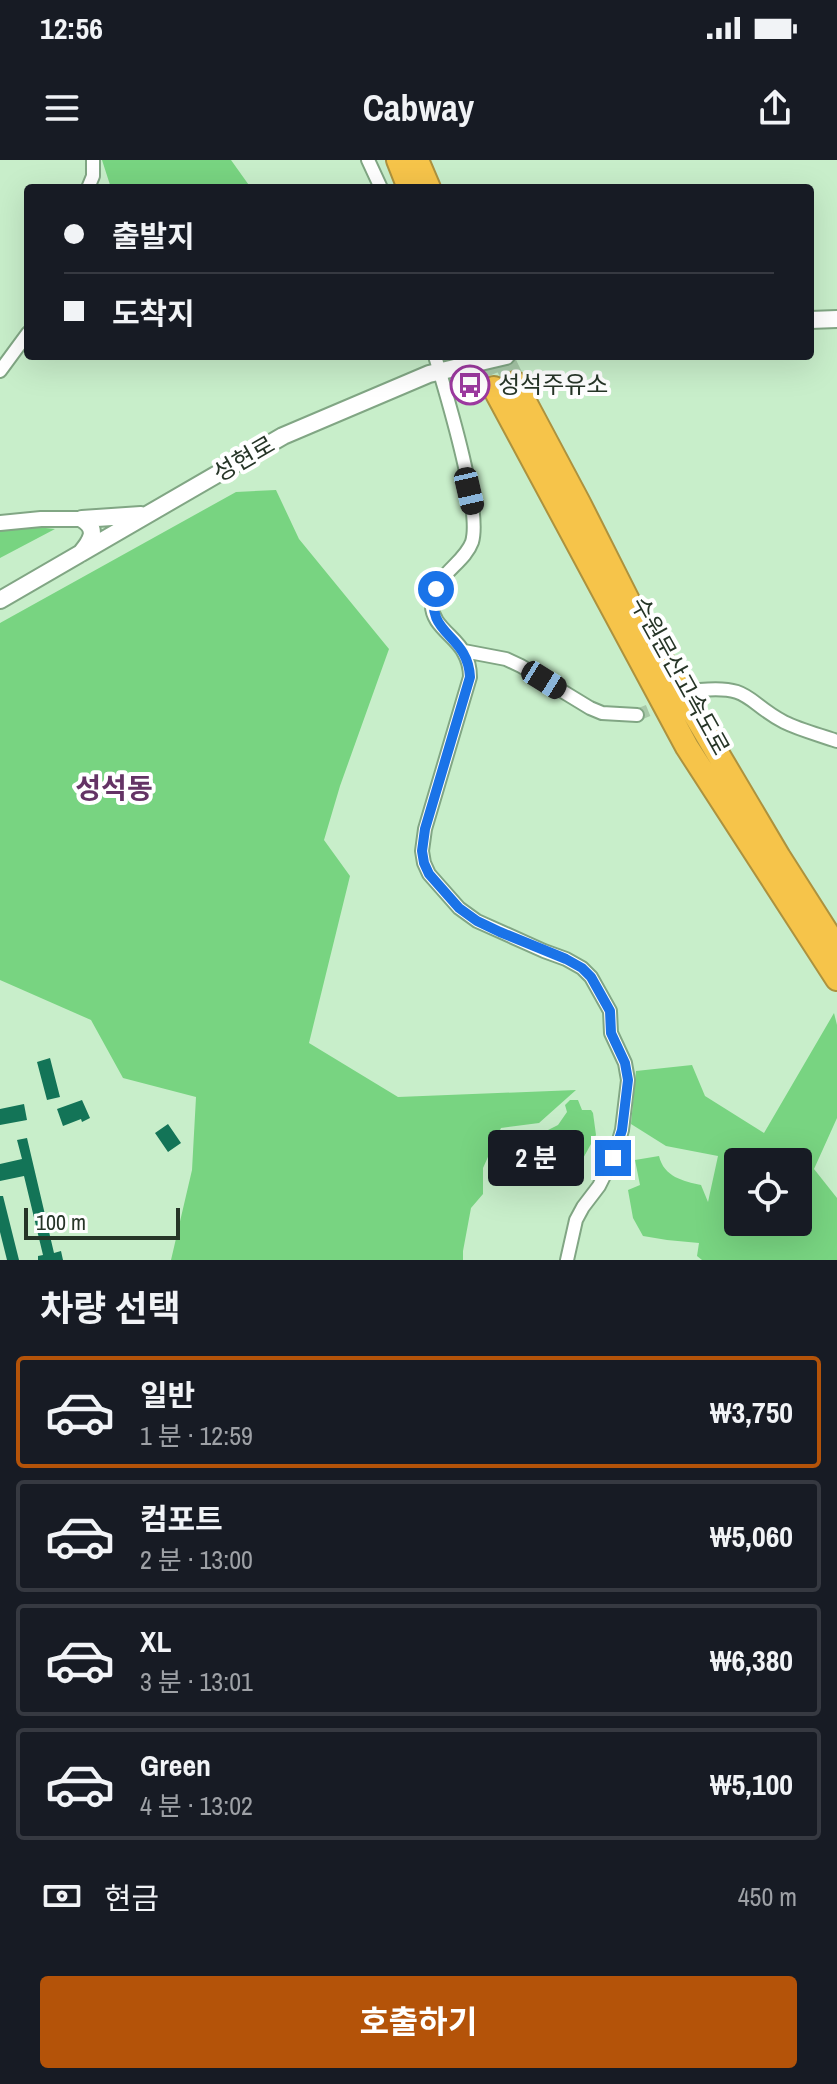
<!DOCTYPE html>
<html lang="ko">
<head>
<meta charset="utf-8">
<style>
  body { margin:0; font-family:"Archivo Narrow","Noto Sans KR",sans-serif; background:#242831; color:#f1f3f6; height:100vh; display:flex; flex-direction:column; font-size:30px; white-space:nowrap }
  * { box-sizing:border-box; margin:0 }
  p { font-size:26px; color:#9ea1a6 }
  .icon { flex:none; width:44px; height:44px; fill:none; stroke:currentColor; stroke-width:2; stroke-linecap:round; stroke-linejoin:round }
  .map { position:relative; height:1100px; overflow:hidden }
  .details { display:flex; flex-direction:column; background:#171b24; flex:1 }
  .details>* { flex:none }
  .banner { position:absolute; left:24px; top:24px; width:790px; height:176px; border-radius:8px; box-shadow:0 8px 32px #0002; display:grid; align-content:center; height:176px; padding:0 40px; background:#171b24 }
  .tools { position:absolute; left:724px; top:988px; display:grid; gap:16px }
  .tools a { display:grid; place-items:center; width:88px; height:88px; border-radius:8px; background:#171b24; box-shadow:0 8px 32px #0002; font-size:40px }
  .scale { position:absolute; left:24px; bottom:20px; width:156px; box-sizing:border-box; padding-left:8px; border:4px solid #263527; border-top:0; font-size:22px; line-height:28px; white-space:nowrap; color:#263527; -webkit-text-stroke:6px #fff; paint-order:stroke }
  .end { position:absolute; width:36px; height:36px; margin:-18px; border:10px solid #1a73e8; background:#fff; box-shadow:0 0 0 4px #fff }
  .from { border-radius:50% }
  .bubble { position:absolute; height:56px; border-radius:8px; background:#171b24; box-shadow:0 8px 32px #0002; font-size:26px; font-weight:700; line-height:56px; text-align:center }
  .car { position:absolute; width:24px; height:48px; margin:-24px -12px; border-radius:10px; box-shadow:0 0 6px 2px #0007; background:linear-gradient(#222 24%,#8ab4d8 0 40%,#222 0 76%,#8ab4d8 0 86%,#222 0) }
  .banner b { display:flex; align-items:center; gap:28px; height:76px; font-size:30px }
  .banner b+b { border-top:2px solid #363941 }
  .banner i { width:20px; height:20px; background:#f1f3f6 }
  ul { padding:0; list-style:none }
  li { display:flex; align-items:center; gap:24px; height:112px; margin:0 16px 12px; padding:0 24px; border:4px solid #363941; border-radius:8px }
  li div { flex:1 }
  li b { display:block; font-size:30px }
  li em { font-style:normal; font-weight:700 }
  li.selected { border-color:#b45309 }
  li>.icon { width:72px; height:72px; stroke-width:1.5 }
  h2 { padding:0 40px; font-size:36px; line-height:96px }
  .pay { display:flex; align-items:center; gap:20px; height:88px; padding:0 40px; font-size:30px }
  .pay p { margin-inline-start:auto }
  .cta { display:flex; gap:16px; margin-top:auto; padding:16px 40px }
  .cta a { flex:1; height:92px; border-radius:8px; background:#b45309; color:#fff; font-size:32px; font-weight:700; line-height:92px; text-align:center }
  .status { display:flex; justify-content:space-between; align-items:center; height:56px; padding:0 40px; background:#171b24; direction:ltr }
  .status svg { height:22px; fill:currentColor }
  header { display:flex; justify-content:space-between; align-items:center; height:104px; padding:0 40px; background:#171b24; font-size:36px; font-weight:700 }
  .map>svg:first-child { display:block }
  .green { fill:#78d481; fill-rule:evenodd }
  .building { fill:#137457 }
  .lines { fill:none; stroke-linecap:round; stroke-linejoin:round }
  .minor-tunnel { stroke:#a8c9a9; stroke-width:12; stroke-dasharray:12 6; stroke-linecap:butt }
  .motorway-tunnel { stroke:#a8c9a9; stroke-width:22; stroke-dasharray:22 11; stroke-linecap:butt }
  .minor-casing { stroke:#81a684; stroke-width:16 }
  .tertiary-casing { stroke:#81a684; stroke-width:18 }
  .secondary-casing { stroke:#81a684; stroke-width:20 }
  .motorway-casing { stroke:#ad923e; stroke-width:26 }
  .minor { stroke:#fff; stroke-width:12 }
  .tertiary { stroke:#fff; stroke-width:14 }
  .secondary { stroke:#fff; stroke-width:16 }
  .motorway { stroke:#f6c44a; stroke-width:22 }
  .route { stroke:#1a73e8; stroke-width:10 }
  .labels { text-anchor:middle; stroke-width:8; stroke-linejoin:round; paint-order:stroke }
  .poi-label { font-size:24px; fill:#263527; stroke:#fff; text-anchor:start }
  .street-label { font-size:24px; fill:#263527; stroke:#fff }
  .quarter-label { font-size:28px; font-weight:bold; fill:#643365; stroke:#fff }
</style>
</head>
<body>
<div class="status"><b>12:56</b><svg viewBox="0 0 49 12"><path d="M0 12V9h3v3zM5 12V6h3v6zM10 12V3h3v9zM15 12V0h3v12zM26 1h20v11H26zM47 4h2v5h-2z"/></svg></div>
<header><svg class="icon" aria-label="menu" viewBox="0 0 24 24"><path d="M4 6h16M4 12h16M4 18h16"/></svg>Cabway<svg class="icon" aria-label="share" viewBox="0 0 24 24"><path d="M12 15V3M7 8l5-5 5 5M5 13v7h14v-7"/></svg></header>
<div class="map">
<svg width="837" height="1100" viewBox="0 0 837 1100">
  <rect width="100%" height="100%" fill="#c8eeca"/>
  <path class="green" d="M102 0H231L251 28H111Z
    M276 330 299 379 389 489 340 626 324 680 350 716 309 883 398 937 576 930 539 963 501 968 483 1008V1034L471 1048 463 1091V1100H171L192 1010 196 937 123 918 91 860 0 820V463L236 332Z
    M36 367 55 369 0 398V369Z
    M834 853 837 865V958L814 1009 837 1038V1100H702L697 1096 699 1083 667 1080 643 1076 633 1058 628 1030 640 1025 635 1000 659 996C664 1017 683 1021 701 1025L708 1042 718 996 666 986 631 964 636 911 692 905 705 936 764 973ZM738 1002H798V1062H738Z
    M570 940H578L582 950H591L593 953 596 975 581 1002 566 1020 559 1022 548 1018 543 1008 548 987 546 971 558 965 567 952 565 945Z"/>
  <path class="building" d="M50 898 60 937 47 940 37 902Z
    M82 940 90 958 82 962 81 959 63 966 57 949Z
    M24 944 27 960 0 965V949Z
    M168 964 181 983 168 992 155 973Z
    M27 978 54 1093 61 1091 63 1100H38V1096L43 1095 24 1016 0 1021V1004L22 999 17 980Z
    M0 1036H3L19 1100H7L0 1072Z"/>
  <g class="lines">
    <path class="minor-tunnel" d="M637 555 667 543"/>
    <path class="motorway-tunnel" d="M480 196 494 228
      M502 196 515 223"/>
    <g class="minor-casing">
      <path id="minor" d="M368 0 381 28
        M88 28 93 16V0
        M435 196C446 233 482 349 472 382 464 404 435 414 432 443 430 465 456 476 464 493 468 500 470 509 470 517L425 669 422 691 424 703 429 714 459 748 477 761 544 791 566 799 582 808 591 817 610 851 611 873 625 903 628 920 622 970 615 994 599 1026 583 1047 576 1060 567 1100
        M0 211 28 173
        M464 491 506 499 521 506 590 548 602 553 637 555
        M700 530C751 525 746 542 784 562 800 570 820 575 837 581"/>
    </g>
    <g class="tertiary-casing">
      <path id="tertiary" d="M0 363 41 359H82"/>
    </g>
    <g class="secondary-casing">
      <path id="secondary" d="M810 160 837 159
        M81 393C91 381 99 369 82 359L141 355
        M0 440 283 276 429 214 506 196"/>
    </g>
    <g class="motorway-casing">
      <path id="motorway" d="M398 0 409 28
        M417 0 429 28
        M515 223 579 343 635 454 779 697 837 788
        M494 228 687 587 837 819"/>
    </g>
    <use href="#minor" class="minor"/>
    <use href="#tertiary" class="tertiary"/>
    <use href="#secondary" class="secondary"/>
    <use href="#motorway" class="motorway"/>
  </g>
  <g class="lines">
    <path class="route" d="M436 429C423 475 468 473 470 517L425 669 422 691 424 703 429 714 459 748 477 761 500 772 566 799 582 808 591 817 610 851 611 873 625 903 628 920 622 970 613 998"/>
  </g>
  <defs>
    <g id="bus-ring" transform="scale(2)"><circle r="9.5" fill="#fff" stroke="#9c399f" stroke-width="1.5"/><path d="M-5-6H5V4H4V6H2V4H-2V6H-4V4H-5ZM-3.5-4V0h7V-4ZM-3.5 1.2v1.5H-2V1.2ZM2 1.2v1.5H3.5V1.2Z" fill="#9c399f"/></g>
  </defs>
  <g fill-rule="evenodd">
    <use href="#bus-ring" x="470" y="225"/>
  </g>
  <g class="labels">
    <g class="poi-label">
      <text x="498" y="233">성석주유소</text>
    </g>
    <g class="street-label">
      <text transform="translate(244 299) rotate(-30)" y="8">성현로</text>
      <text transform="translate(680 516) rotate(61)" y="8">수원문산고속도로</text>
    </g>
    <g class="quarter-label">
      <text x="114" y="638">성석동</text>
    </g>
  </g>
</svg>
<div class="tools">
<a><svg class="icon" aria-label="locate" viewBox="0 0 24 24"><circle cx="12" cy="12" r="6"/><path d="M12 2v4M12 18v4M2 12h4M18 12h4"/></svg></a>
</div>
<div class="scale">100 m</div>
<i class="end from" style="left:436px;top:429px"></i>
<i class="end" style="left:613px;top:998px"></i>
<div class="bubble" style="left:488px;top:970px;width:96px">2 분</div>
<i class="car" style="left:469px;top:331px;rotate:167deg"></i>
<i class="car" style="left:544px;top:520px;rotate:122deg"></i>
<div class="banner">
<b><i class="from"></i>출발지</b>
<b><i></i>도착지</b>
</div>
</div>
<section class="details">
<h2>차량 선택</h2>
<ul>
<li class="selected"><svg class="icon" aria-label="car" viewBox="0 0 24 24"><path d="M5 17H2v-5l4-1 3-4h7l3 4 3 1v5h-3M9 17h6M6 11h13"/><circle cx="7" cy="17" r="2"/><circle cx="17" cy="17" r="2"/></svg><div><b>일반</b><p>1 분 · 12:59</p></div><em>₩3,750</em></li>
<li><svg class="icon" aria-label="car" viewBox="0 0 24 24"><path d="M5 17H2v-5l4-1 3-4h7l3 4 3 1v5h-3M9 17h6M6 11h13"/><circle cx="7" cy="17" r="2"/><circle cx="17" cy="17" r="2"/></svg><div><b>컴포트</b><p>2 분 · 13:00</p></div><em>₩5,060</em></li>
<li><svg class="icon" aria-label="car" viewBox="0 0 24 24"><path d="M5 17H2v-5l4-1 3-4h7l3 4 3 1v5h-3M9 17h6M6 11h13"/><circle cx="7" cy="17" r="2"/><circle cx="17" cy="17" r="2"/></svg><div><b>XL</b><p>3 분 · 13:01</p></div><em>₩6,380</em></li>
<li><svg class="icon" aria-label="car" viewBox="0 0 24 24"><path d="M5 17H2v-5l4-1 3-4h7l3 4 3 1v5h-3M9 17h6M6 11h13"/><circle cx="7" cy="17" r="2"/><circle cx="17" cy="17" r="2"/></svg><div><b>Green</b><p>4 분 · 13:02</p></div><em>₩5,100</em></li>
</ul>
<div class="pay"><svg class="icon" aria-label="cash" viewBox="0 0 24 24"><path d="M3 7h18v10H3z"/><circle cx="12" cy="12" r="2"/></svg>현금<p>450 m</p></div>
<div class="cta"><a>호출하기</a></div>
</section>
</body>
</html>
